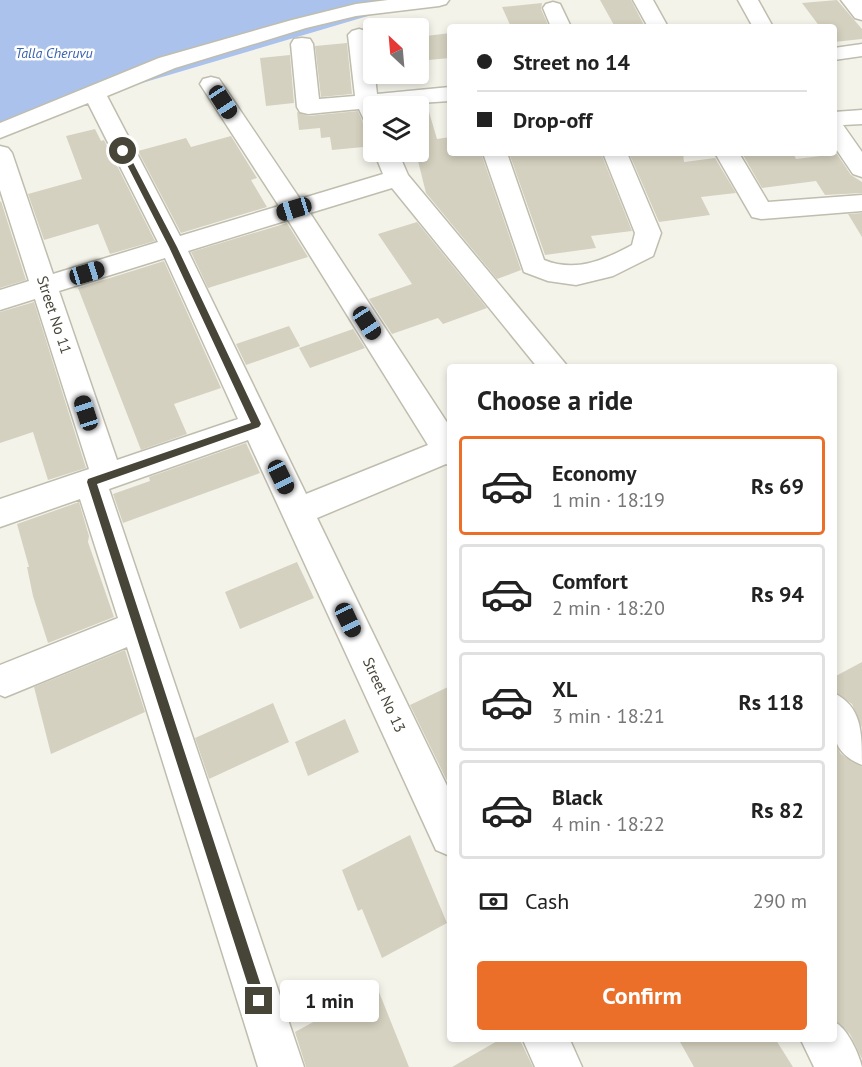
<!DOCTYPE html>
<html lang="en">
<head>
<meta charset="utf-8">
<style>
  body { margin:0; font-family:"PT Sans",sans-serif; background:#f6f6f6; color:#222; height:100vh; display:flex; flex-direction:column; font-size:22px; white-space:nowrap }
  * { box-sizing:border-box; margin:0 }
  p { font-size:20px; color:#767676 }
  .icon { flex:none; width:33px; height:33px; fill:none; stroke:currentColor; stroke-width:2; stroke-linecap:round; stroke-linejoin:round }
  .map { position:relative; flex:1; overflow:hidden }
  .panel { position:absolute; left:447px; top:364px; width:390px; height:678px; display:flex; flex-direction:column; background:#fff; border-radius:6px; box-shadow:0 3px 9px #0003 }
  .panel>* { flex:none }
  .guide { position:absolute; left:447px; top:24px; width:390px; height:132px; border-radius:6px; box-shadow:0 3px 9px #0003; display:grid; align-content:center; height:132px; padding:0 30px; background:#fff }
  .needle { width:39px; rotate:334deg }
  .controls { position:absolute; left:363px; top:18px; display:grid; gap:12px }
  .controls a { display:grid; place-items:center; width:66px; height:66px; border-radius:6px; background:#fff; box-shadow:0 3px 9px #0003; font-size:30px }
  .end { position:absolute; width:27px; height:27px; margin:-14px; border:8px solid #474538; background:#fff; box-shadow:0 0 0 3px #fff }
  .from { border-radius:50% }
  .bubble { position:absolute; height:42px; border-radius:6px; background:#fff; box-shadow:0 3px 9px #0003; font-size:20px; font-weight:700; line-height:42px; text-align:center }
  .car { position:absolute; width:18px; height:36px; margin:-18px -9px; border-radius:8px; box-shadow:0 0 4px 2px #0007; background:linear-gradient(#222 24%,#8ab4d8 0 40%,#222 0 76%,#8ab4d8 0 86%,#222 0) }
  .guide b { display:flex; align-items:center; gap:21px; height:57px; font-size:22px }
  .guide b+b { border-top:2px solid #e0e0e0 }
  .guide i { width:15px; height:15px; background:#222 }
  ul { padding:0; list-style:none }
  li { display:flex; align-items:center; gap:18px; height:99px; margin:0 12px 9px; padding:0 18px; border:3px solid #e0e0e0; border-radius:6px }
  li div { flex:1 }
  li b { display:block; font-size:22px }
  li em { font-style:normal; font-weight:700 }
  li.selected { border-color:#ec6f29 }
  li>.icon { width:54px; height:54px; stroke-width:1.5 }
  h2 { padding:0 30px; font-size:27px; line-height:72px }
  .pay { display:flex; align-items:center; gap:15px; height:66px; padding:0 30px; font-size:22px }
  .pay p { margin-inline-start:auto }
  .primary-button { display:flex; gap:12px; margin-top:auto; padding:12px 30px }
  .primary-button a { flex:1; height:69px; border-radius:6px; background:#ec6f29; color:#fff; font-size:24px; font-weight:700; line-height:69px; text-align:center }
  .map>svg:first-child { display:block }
  .water { fill:#abc3ec }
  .building { fill:#d5d1c0 }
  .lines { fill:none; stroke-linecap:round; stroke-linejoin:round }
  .minor-casing { stroke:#bfbdad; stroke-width:3 }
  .minor { fill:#fff; fill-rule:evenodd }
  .route { fill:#474538 }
  .labels { text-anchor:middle; stroke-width:5; stroke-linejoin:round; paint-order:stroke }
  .far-water-label { font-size:14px; font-style:italic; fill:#3863ad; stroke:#fff }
  .street-label { font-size:15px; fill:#474538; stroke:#fff }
</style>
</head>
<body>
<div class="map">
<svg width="862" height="1067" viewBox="0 0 862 1067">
  <rect width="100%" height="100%" fill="#f4f3ea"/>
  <path class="water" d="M0 0H422L0 125Z"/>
  <path class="building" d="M600 0H631L645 27H615Z
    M837 0 862 29V39L834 42V27H820L802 3Z
    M542 3 541 9 549 27H511L502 7Z
    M450 33V58L418 61V37Z
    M347 43 352 94 321 97 315 46Z
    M290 55 294 103 266 106 260 58Z
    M418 105H427L437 139 450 137V153H481L521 270 497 279 426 193 418 161Z
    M358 111 364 125 374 128V146L332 150 330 137 321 138 320 128 299 130 297 112 308 116Z
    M95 129 101 141 104 140 155 241 110 254 98 224 44 240 28 194 82 179 66 136Z
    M231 136 257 178 251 180 267 207 181 233 138 151 186 138 191 147Z
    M509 153H601L632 231 591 236 596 248 545 255Z
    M629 153H683L684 162 715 158 736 193 701 197 710 215 659 222Z
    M757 153H793L796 159 837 154 851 175 862 182V193L825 195 816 181 762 188 743 155Z
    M1 201 26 280 0 288V202Z
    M862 213V237L848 214Z
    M417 222 487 308 443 324 438 318 392 334 369 299 412 284 378 234Z
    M287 223 308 257 208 288 191 252Z
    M164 261 221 388 174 404 187 434 141 450 78 288Z
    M34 302 86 468 48 480 33 432 0 443V312Z
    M289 326 300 346 246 365 236 344Z
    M353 329 365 348 310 368 299 348Z
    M246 443 260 473 123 523 113 494 150 481 149 477Z
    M79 502 89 536 88 542 114 617 48 643 33 596 27 567H29L17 524Z
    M297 562 314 598 240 629 225 592Z
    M125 650 145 712 51 754 34 687Z
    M862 662V728L852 704 834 691V677Z
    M450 686V787L410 705Z
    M273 703 289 742 209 779 195 738Z
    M345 719 359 752 308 776 295 742Z
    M834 741 841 754 862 767V1059L850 1034 834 1020Z
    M410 835 447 923 382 958 362 909 358 911 342 870Z
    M377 987 409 1067H306L295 1032Z
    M499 1040H520L533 1067H452Z
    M679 1040H776L793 1067H694Z"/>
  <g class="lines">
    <g class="minor-casing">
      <path id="minor" d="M388 0H449L446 4 439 6 356 16 306 28 175 68 107 96 180 236 279 206 200 84 203 79 211 77 219 79 300 199 383 174 374 152H398L408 175 569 368H538L392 188 310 213 450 427V466L446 464 317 518 450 792V856L436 850 248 440 109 489 304 1067H258L127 647 5 697 0 695V665L118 618 80 499 0 527V499L89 469 35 299 0 310V290L29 281 0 190V146L8 148 12 153 53 274 158 242 88 103 0 138V123L159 58 292 20 356 4ZM288 220 428 445 306 494 188 251ZM165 258 238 419 117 460 59 291Z
        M633 0H653L668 27H648Z
        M738 0H758L773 27H753Z
        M841 0H862V20L855 18Z
        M553 2 560 4 571 27H551L543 8 546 4Z
        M359 29 366 31 370 35 377 94 450 87V101L374 106V126L366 124 359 109 308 114 300 112 297 107 291 44 294 39 302 38 310 39 313 44 319 99 355 96 348 35 352 31Z
        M862 44V56L834 60V48Z
        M862 110V124L843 125 862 152V177L853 174 834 146V112Z
        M483 153H507L544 260C576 273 604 260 632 245L635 233 603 153H627L661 233 653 256 613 276 576 285 548 281 524 272Z
        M715 153H739L768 202 862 195V211L761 219 752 217Z
        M834 693C862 707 862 732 862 765 826 750 834 726 834 693Z
        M834 1022C847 1027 859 1054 862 1067H814L801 1040H834Z
        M523 1040H570L582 1067H535Z"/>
    </g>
    <use href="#minor" class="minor"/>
  </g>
  <path class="route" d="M123 148 127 151 177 247 261 424 259 427 97 484 266 1001 264 1006 259 1007 255 1006 253 1001 87 482 88 479 251 423 169 247 120 151Z"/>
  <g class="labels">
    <g class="far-water-label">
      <text x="54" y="58">Talla Cheruvu</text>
    </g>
    <g class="street-label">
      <text transform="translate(54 315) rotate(72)" y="5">Street No 11</text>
      <text transform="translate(384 695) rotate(65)" y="5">Street No 13</text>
    </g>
  </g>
</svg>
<div class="controls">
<a><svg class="needle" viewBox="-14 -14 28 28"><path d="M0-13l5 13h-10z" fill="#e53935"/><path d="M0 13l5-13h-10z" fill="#767676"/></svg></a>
<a><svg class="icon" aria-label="layers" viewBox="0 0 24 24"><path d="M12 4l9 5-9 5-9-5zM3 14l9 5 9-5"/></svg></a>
</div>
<i class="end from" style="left:123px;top:151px"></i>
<i class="end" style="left:259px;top:1001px"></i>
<div class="bubble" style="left:280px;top:980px;width:99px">1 min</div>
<i class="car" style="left:223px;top:102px;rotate:147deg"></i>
<i class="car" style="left:294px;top:209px;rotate:253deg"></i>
<i class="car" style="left:87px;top:273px;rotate:73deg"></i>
<i class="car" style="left:367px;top:323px;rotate:147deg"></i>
<i class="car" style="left:86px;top:413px;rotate:342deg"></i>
<i class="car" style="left:281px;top:477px;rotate:154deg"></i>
<i class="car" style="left:348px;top:620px;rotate:155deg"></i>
<div class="guide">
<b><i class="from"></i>Street no 14</b>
<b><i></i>Drop-off</b>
</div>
<section class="panel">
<h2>Choose a ride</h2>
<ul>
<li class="selected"><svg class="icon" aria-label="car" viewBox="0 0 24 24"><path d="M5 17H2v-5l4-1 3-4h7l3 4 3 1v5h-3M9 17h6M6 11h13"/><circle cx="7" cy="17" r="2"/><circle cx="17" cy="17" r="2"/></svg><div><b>Economy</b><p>1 min · 18:19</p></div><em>Rs 69</em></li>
<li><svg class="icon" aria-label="car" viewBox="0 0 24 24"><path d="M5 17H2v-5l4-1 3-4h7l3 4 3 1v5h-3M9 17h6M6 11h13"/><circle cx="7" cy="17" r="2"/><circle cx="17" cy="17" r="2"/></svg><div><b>Comfort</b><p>2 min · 18:20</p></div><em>Rs 94</em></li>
<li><svg class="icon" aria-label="car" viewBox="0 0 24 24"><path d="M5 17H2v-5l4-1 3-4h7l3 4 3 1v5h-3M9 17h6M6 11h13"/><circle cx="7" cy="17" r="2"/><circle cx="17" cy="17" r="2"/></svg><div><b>XL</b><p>3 min · 18:21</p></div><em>Rs 118</em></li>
<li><svg class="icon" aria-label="car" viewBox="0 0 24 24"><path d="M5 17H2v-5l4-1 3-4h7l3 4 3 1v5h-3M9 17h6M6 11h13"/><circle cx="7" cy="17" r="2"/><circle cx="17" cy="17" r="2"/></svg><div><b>Black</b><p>4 min · 18:22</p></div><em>Rs 82</em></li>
</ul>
<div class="pay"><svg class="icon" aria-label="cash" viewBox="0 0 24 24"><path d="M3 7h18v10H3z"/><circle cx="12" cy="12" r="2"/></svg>Cash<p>290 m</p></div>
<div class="primary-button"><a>Confirm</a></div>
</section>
</div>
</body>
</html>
